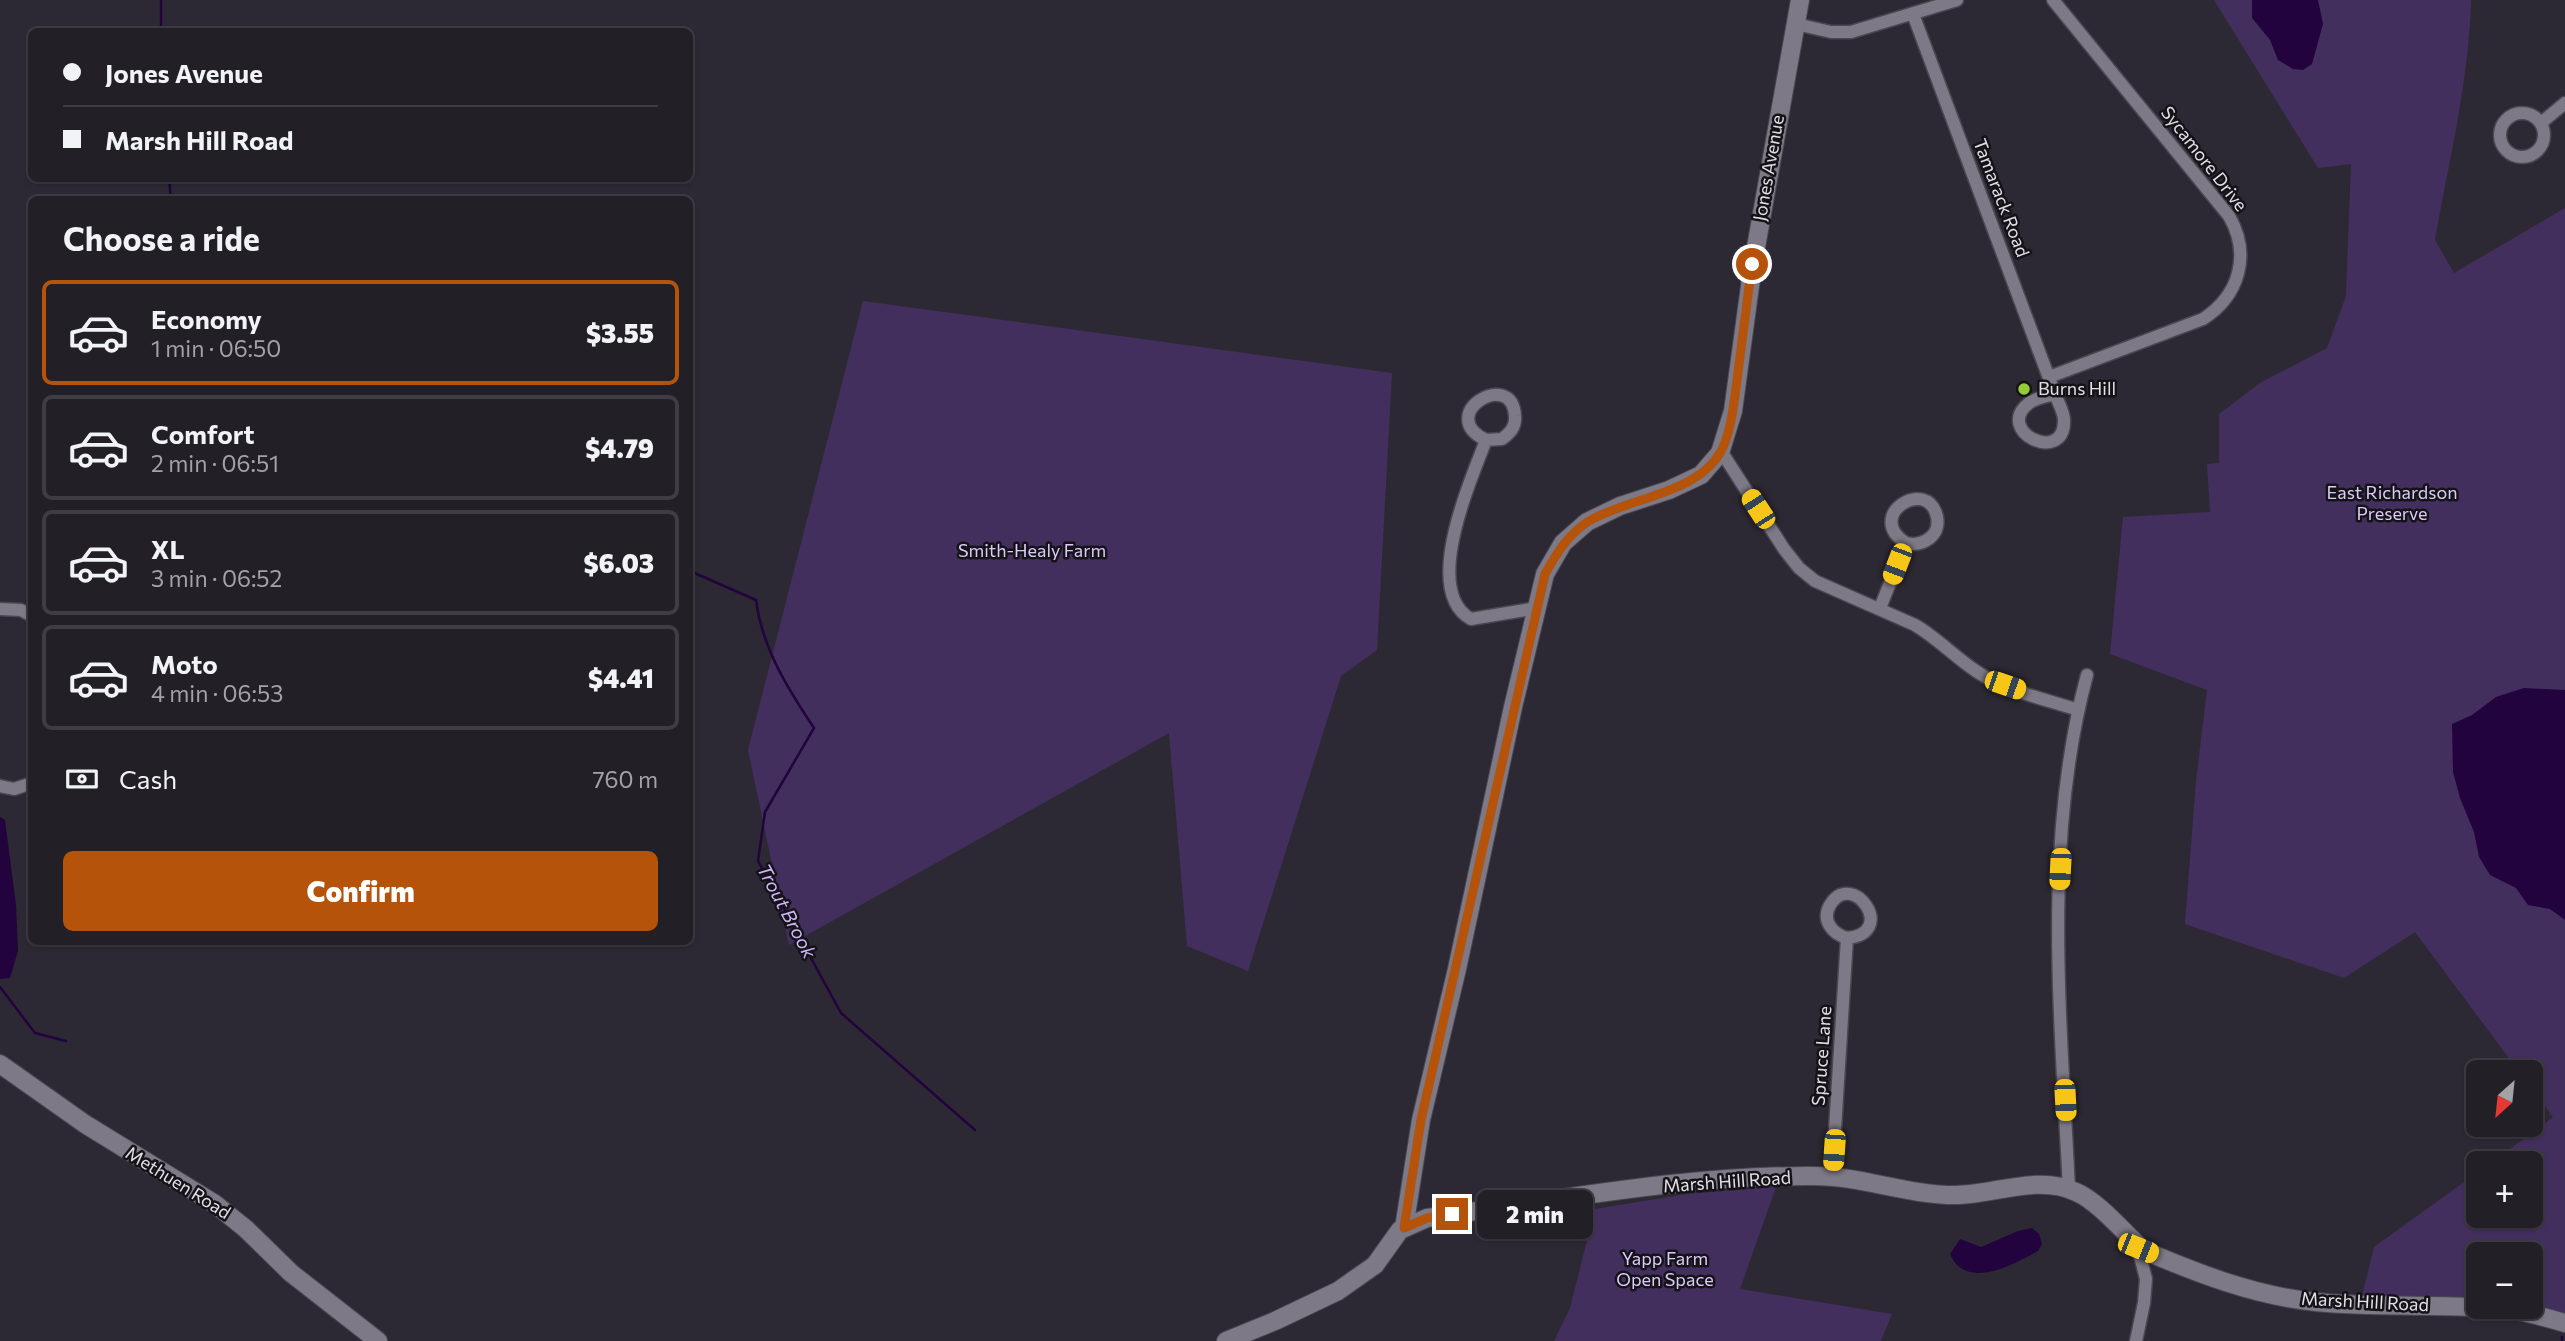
<!DOCTYPE html>
<html lang="en">
<head>
<meta charset="utf-8">
<style>
  body { margin:0; font-family:Commissioner,sans-serif; background:#2a272f; color:#f1f3f6; height:100vh; display:flex; flex-direction:column; font-size:26px; white-space:nowrap }
  * { box-sizing:border-box; margin:0 }
  p { font-size:23px; color:#a2a2a7 }
  .icon { flex:none; width:38px; height:38px; fill:none; stroke:currentColor; stroke-width:2; stroke-linecap:round; stroke-linejoin:round }
  .map { position:relative; flex:1; overflow:hidden }
  .drawer { position:absolute; left:28px; top:196px; width:665px; height:749px; display:flex; flex-direction:column; background:#221f27; border-radius:10px; box-shadow:0 2px 5px #0004,0 0 0 2px #3f3d44 }
  .drawer>* { flex:none }
  .banner { position:absolute; left:28px; top:28px; width:665px; height:154px; border-radius:10px; box-shadow:0 2px 5px #0004,0 0 0 2px #3f3d44; display:grid; align-content:center; height:154px; padding:0 35px; background:#221f27 }
  .needle { width:46px; rotate:207deg }
  .fabs { position:absolute; left:2466px; top:1060px; display:grid; gap:14px }
  .fabs a { display:grid; place-items:center; width:77px; height:77px; border-radius:10px; background:#221f27; box-shadow:0 2px 5px #0004,0 0 0 2px #3f3d44; font-size:35px }
  .end { position:absolute; width:32px; height:32px; margin:-16px; border:9px solid #b45309; background:#fff; box-shadow:0 0 0 4px #fff }
  .from { border-radius:50% }
  .bubble { position:absolute; height:49px; border-radius:10px; background:#221f27; box-shadow:0 2px 5px #0004,0 0 0 2px #3f3d44; font-size:23px; font-weight:800; line-height:49px; text-align:center }
  .car { position:absolute; width:21px; height:42px; margin:-21px -10px; border-radius:9px; box-shadow:0 0 5px 2px #0007; background:linear-gradient(#f5c518 24%,#345 0 40%,#f5c518 0 76%,#345 0 86%,#f5c518 0) }
  .banner b { display:flex; align-items:center; gap:24px; height:66px; font-size:26px }
  .banner b+b { border-top:2px solid #3f3d44 }
  .banner i { width:18px; height:18px; background:#f1f3f6 }
  ul { padding:0; list-style:none }
  li { display:flex; align-items:center; gap:21px; height:105px; margin:0 14px 10px; padding:0 21px; border:4px solid #3f3d44; border-radius:10px }
  li div { flex:1 }
  li b { display:block; font-size:26px }
  li em { font-style:normal; font-weight:800 }
  li.current { border-color:#b45309 }
  li>.icon { width:63px; height:63px; stroke-width:1.5 }
  h2 { padding:0 35px; font-size:32px; line-height:84px }
  .pay { display:flex; align-items:center; gap:18px; height:77px; padding:0 35px; font-size:26px }
  .pay p { margin-inline-start:auto }
  .action { display:flex; gap:14px; margin-top:auto; padding:14px 35px }
  .action a { flex:1; height:80px; border-radius:10px; background:#b45309; color:#fff; font-size:28px; font-weight:800; line-height:80px; text-align:center }
  .map>svg:first-child { display:block }
  .green { fill:#432f5e }
  .water { fill:#22033e }
  .lines { fill:none; stroke-linecap:round; stroke-linejoin:round }
  .stream { stroke:#22033e; stroke-width:2.5 }
  .street-casing { stroke:#4a4751; stroke-width:15 }
  .secondary-casing { stroke:#4a4751; stroke-width:20 }
  .street { stroke:#7d7986; stroke-width:12 }
  .secondary { stroke:#7d7986; stroke-width:18 }
  .route { stroke:#b45309; stroke-width:9 }
  .poi-dot { fill:#96cc39; stroke:#151318; stroke-width:2.5 }
  .labels { text-anchor:middle; stroke-width:5; stroke-linejoin:round; paint-order:stroke }
  .street-label { font-size:18px; fill:#e2dfe7; stroke:#151318 }
  .poi-label { font-size:18px; fill:#e2dfe7; stroke:#151318; text-anchor:start }
  .park-label { font-size:18px; fill:#dbcbf8; stroke:#151318 }
  .water-label { font-size:19px; font-style:italic; fill:#cfb6f9; stroke:#151318 }
</style>
</head>
<body>
<div class="map">
<svg width="2565" height="1341" viewBox="0 0 2565 1341">
  <rect width="100%" height="100%" fill="#2d2934"/>
  <path class="green" d="M2214 0H2471C2469 80 2449 161 2435 240L2454 273 2565 208V1314L2531 1305 2530 1255H2478V1297L2362 1296 2374 1247 2478 1172V1216H2530V1164H2490L2553 1117 2531 1087 2530 1073H2520L2415 932 2344 978 2185 924 2196 781 2207 690 2110 654 2123 517 2210 512 2207 464 2219 463V414L2260 383 2327 348 2346 296 2351 164 2318 168Z
    M863 301 1392 373 1377 650 1341 676 1248 971 1187 946 1169 733 789 945 748 750Z
    M1776 1187 1740 1289 1892 1314 1881 1341H1554L1570 1308 1595 1209 1687 1194Z"/>
  <path class="water" d="M2252 0H2318L2323 24 2312 64 2303 70 2293 69 2278 60 2270 40 2252 18Z
    M2524 688 2565 690V920L2550 909 2528 905 2516 888 2490 875 2479 857 2474 832 2460 798 2453 772 2452 724 2472 715 2496 697Z
    M0 817 5 820 16 905 18 951 10 978 0 979Z
    M2032 1228 2039 1234 2042 1244 2038 1251C2012 1265 1966 1291 1950 1254L1960 1239 1981 1247 2018 1231Z"/>
  <g class="lines">
    <path class="stream" d="M161 32V0
      M169 178 171 200
      M690 571 756 600C762 648 788 689 814 728L765 812 758 861 841 1013 975 1130
      M0 987 35 1033 66 1041
      M2562 1341V1337"/>
    <g class="street-casing">
      <path id="street" d="M1913 14 2055 394C2058 402 2064 412 2064 420 2065 466 1993 431 2029 403 2036 398 2047 396 2055 394
        M1796 24 1831 32H1851L1957 0
        M2500 135a22 22 0 1 1 44 0a22 22 0 1 1-44 0Z
        M2541 123 2565 103
        M2049 377 2203 319C2240 295 2251 254 2229 216L2053 0
        M1486 440 1502 439C1510 433 1516 427 1515 416 1512 367 1434 415 1486 440 1471 480 1421 591 1471 619L1537 608
        M1721 451 1784 549 1799 568 1815 581 1915 625C1937 638 1955 657 1976 671 2005 691 2045 699 2078 710
        M1880 608 1906 543C1922 547 1941 536 1937 517 1928 475 1863 516 1906 543
        M0 609 21 610 32 616
        M0 786 14 789 32 783
        M1832 1177 1847 938C1833 934 1821 921 1830 905 1852 868 1899 933 1847 938
        M2069 1190C2061 1019 2042 842 2087 675
        M2136 1341 2144 1303 2146 1279 2138 1248"/>
    </g>
    <g class="secondary-casing">
      <path id="secondary" d="M0 1064 85 1124 215 1204 246 1229 291 1273 378 1341
        M1404 1228 1421 1120 1457 969 1513 707 1545 574 1563 543 1587 522 1620 506 1669 490 1701 475 1720 453 1733 411 1753 264 1800 0
        M1226 1341 1275 1321 1338 1291 1375 1265 1400 1230 1427 1218C1554 1201 1684 1175 1813 1176 1861 1176 1907 1195 1955 1195 1994 1195 2038 1174 2076 1192 2097 1201 2120 1228 2137 1244L2138 1248C2194 1272 2254 1296 2316 1302 2383 1309 2451 1302 2518 1311 2534 1314 2550 1319 2565 1323"/>
    </g>
    <use href="#street" class="street"/>
    <use href="#secondary" class="secondary"/>
  </g>
  <g class="lines">
    <path class="route" d="M1452 1214 1427 1218 1404 1228 1421 1120 1545 574C1557 553 1568 534 1589 521 1628 498 1696 494 1720 453 1731 435 1734 402 1737 380 1742 341 1747 303 1752 264"/>
  </g>
  <circle class="poi-dot" cx="2024" cy="389" r="7"/>
  <g class="labels">
    <g class="street-label">
      <text transform="translate(2204 159) rotate(52)" y="6">Sycamore Drive</text>
      <text transform="translate(1769 168) rotate(-80)" y="6">Jones Avenue</text>
      <text transform="translate(2001 198) rotate(69)" y="6">Tamarack Road</text>
      <text transform="translate(1822 1056) rotate(-86)" y="6">Spruce Lane</text>
      <text transform="translate(1727 1182) rotate(-4)" y="6">Marsh Hill Road</text>
      <text transform="translate(178 1183) rotate(32)" y="6">Methuen Road</text>
      <text transform="translate(2365 1302) rotate(3)" y="6">Marsh Hill Road</text>
    </g>
    <g class="poi-label">
      <text x="2038" y="395">Burns Hill</text>
    </g>
    <g class="park-label">
      <text x="2392" y="499">East Richardson<tspan x="2392" dy="21">Preserve</tspan></text>
      <text x="1032" y="557">Smith-Healy Farm</text>
      <text x="1665" y="1265">Yapp Farm<tspan x="1665" dy="21">Open Space</tspan></text>
    </g>
    <g class="water-label">
      <text transform="translate(787 911) rotate(62)" y="7">Trout Brook</text>
    </g>
  </g>
</svg>
<div class="fabs">
<a><svg class="needle" viewBox="-14 -14 28 28"><path d="M0-13l5 13h-10z" fill="#e53935"/><path d="M0 13l5-13h-10z" fill="#a2a2a7"/></svg></a>
<a>+</a>
<a>−</a>
</div>
<i class="end from" style="left:1752px;top:264px"></i>
<i class="end" style="left:1452px;top:1214px"></i>
<div class="bubble" style="left:1477px;top:1190px;width:116px">2 min</div>
<i class="car" style="left:1758px;top:509px;rotate:327deg"></i>
<i class="car" style="left:1897px;top:564px;rotate:201deg"></i>
<i class="car" style="left:2005px;top:685px;rotate:109deg"></i>
<i class="car" style="left:2060px;top:869px;rotate:183deg"></i>
<i class="car" style="left:2065px;top:1100px;rotate:177deg"></i>
<i class="car" style="left:1834px;top:1150px;rotate:184deg"></i>
<i class="car" style="left:2138px;top:1248px;rotate:112deg"></i>
<div class="banner">
<b><i class="from"></i>Jones Avenue</b>
<b><i></i>Marsh Hill Road</b>
</div>
<section class="drawer">
<h2>Choose a ride</h2>
<ul>
<li class="current"><svg class="icon" aria-label="car" viewBox="0 0 24 24"><path d="M5 17H2v-5l4-1 3-4h7l3 4 3 1v5h-3M9 17h6M6 11h13"/><circle cx="7" cy="17" r="2"/><circle cx="17" cy="17" r="2"/></svg><div><b>Economy</b><p>1 min · 06:50</p></div><em>$3.55</em></li>
<li><svg class="icon" aria-label="car" viewBox="0 0 24 24"><path d="M5 17H2v-5l4-1 3-4h7l3 4 3 1v5h-3M9 17h6M6 11h13"/><circle cx="7" cy="17" r="2"/><circle cx="17" cy="17" r="2"/></svg><div><b>Comfort</b><p>2 min · 06:51</p></div><em>$4.79</em></li>
<li><svg class="icon" aria-label="car" viewBox="0 0 24 24"><path d="M5 17H2v-5l4-1 3-4h7l3 4 3 1v5h-3M9 17h6M6 11h13"/><circle cx="7" cy="17" r="2"/><circle cx="17" cy="17" r="2"/></svg><div><b>XL</b><p>3 min · 06:52</p></div><em>$6.03</em></li>
<li><svg class="icon" aria-label="car" viewBox="0 0 24 24"><path d="M5 17H2v-5l4-1 3-4h7l3 4 3 1v5h-3M9 17h6M6 11h13"/><circle cx="7" cy="17" r="2"/><circle cx="17" cy="17" r="2"/></svg><div><b>Moto</b><p>4 min · 06:53</p></div><em>$4.41</em></li>
</ul>
<div class="pay"><svg class="icon" aria-label="cash" viewBox="0 0 24 24"><path d="M3 7h18v10H3z"/><circle cx="12" cy="12" r="2"/></svg>Cash<p>760 m</p></div>
<div class="action"><a>Confirm</a></div>
</section>
</div>
</body>
</html>
